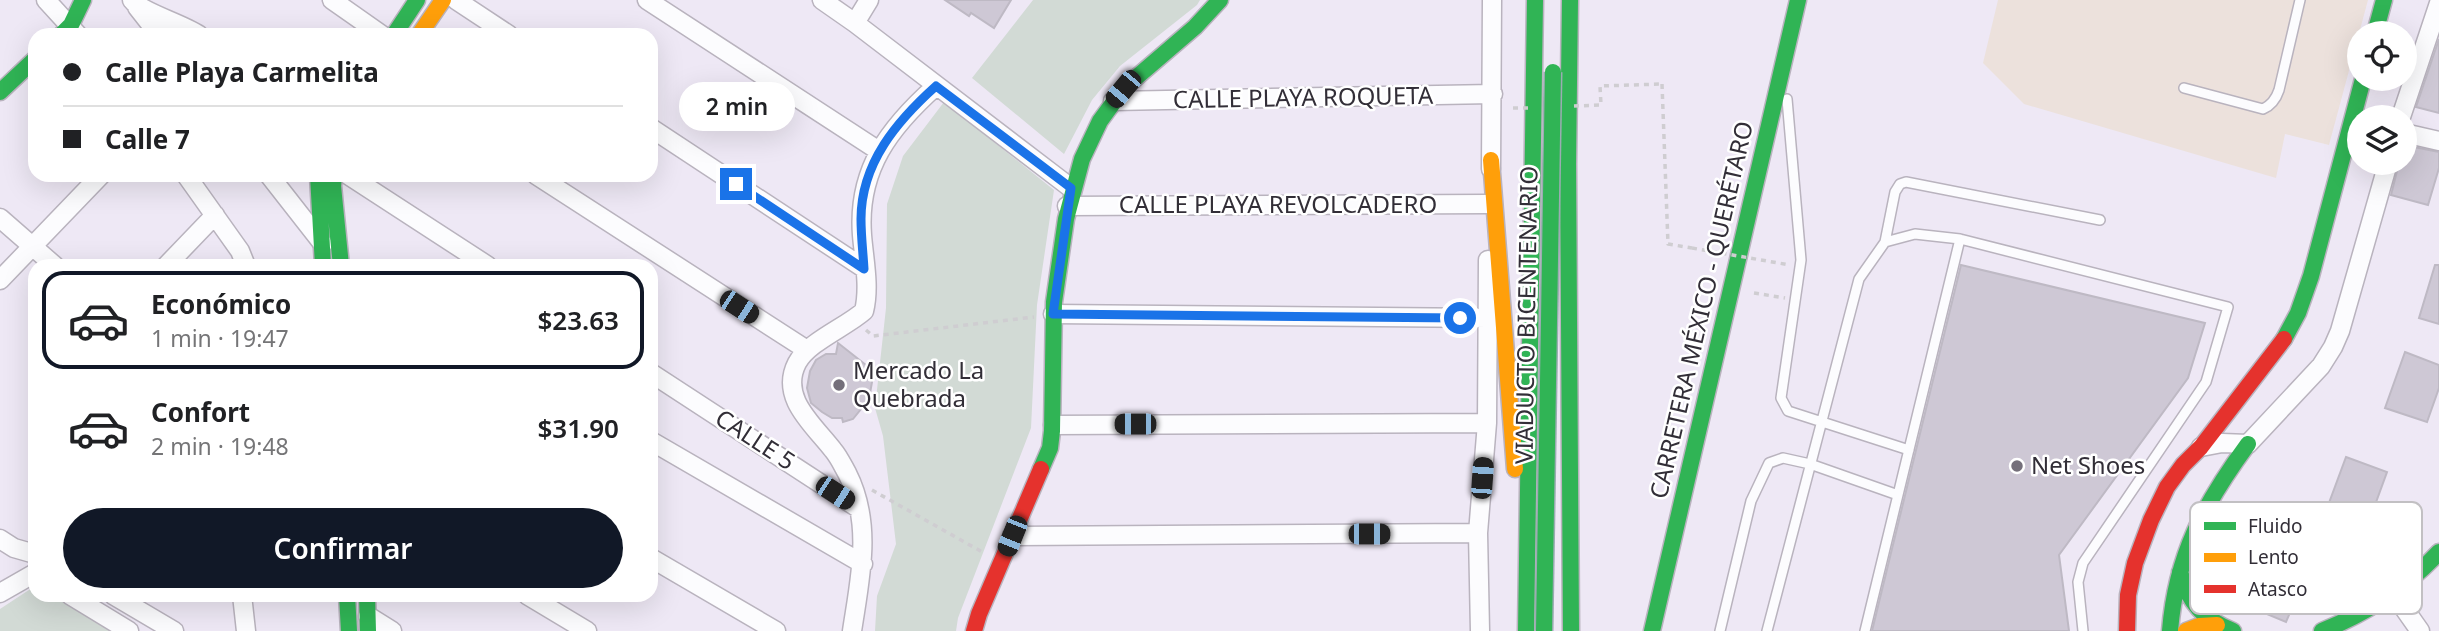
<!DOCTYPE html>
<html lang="es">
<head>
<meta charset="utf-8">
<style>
  body { margin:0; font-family:"Noto Sans",sans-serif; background:#f6f6f6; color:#202124; height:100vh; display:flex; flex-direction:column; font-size:26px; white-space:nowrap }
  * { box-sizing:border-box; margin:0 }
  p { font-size:23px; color:#757577 }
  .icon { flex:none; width:38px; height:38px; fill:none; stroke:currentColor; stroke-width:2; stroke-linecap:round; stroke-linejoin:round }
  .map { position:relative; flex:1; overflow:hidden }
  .panel { position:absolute; left:28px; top:259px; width:630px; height:343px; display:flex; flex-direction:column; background:#fff; border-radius:21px; box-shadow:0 7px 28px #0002 }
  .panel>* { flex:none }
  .hud { position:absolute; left:28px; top:28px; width:630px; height:154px; border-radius:21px; box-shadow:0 7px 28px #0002; display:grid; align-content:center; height:154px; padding:0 35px; background:#fff }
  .controls { position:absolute; left:2347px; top:21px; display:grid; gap:14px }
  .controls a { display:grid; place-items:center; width:70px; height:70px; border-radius:50%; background:#fff; box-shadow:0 7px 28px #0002; font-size:35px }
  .end { position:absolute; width:32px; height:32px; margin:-16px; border:9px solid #1a73e8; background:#fff; box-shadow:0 0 0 4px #fff }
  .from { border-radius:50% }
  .bubble { position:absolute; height:49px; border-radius:24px; background:#fff; box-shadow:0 7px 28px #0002; font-size:23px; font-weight:600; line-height:49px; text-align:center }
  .car { position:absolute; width:21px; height:42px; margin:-21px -10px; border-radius:9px; box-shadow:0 0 5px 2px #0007; background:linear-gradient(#222 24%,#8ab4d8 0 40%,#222 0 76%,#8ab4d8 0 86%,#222 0) }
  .hud b { display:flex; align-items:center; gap:24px; height:66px; font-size:26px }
  .hud b+b { border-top:2px solid #e0e0e0 }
  .hud i { width:18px; height:18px; background:#202124 }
  ul { padding:12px 0 0; list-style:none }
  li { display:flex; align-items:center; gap:21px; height:98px; margin:0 14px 10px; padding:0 21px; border:4px solid transparent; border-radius:21px }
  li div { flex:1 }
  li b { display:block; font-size:26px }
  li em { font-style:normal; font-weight:600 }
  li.active { border-color:#111827 }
  li>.icon { width:63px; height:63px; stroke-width:1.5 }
  .action { display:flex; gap:14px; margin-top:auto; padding:14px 35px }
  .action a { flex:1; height:80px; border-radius:42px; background:#111827; color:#fff; font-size:28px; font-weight:600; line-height:80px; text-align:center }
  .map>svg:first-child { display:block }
  .industrial { fill:#ece1dc }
  .green { fill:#d2dad5 }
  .building { fill:#cec8d5; stroke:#beb9c4; stroke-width:2 }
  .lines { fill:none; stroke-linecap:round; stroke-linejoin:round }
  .lane-casing { stroke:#b9b3be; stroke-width:12 }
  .street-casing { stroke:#b9b3be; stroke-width:21 }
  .fast-casing { stroke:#b9b3be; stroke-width:19 }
  .slow-casing { stroke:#b9b3be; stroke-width:19 }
  .jam-casing { stroke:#b9b3be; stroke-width:19 }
  .path { stroke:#cfcdd1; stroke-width:3.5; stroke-dasharray:5 5; stroke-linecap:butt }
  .lane { stroke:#fcfcfe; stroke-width:9 }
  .street { stroke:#fcfcfe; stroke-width:18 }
  .fast { stroke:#30b455; stroke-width:16 }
  .slow { stroke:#ff9f0a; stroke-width:16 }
  .jam { stroke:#e5322d; stroke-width:16 }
  .fast-bridge-casing { stroke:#9bacb2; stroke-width:19; stroke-linecap:butt }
  .path-bridge { stroke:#cfcdd1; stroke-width:3.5; stroke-dasharray:5 5; stroke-linecap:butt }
  .fast-bridge { stroke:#30b455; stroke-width:16 }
  .route { stroke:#1a73e8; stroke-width:9 }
  .poi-dot { fill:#746f7a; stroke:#fff; stroke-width:2.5 }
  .labels { text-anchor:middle; stroke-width:5; stroke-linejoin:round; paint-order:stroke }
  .street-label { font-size:24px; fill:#322e37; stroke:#fff }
  .poi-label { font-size:24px; fill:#322e37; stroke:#fff; text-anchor:start }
  .key { fill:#fff; stroke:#c2c0c3; stroke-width:2 }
  .key-label { font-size:19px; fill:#322e37 }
</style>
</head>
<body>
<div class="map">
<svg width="2439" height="631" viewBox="0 0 2439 631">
  <rect width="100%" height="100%" fill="#eee8f5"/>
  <path class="industrial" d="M1998 0H2368L2329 145 2285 134 2276 178 2024 104 1983 63Z"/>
  <path class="green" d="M1033 0H1200L1197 5 1120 66 1092 100 1064 154 972 78Z
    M944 102 1054 190 1037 305 1031 428 958 618 956 631H875L877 596 896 544 883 436 875 408 886 308 887 204 903 156Z
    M35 586V595H75L128 631H0V609Z"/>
  <path class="building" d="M945 0H1011L994 28 971 13 969 16Z
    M2439 39V113L2416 107Z
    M2404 145 2439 152V168L2428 205 2391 195 2399 163H2404Z
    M1961 265 2205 323 2188 378 2059 555 2069 631H1872Z
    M2435 265H2439V324L2419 318Z
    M838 343 866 365 872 382 869 399 853 419 843 422 842 418H832L822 412 811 403 807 388 810 371 816 360 826 354H836Z
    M2405 352 2439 365V388L2427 422 2385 408Z
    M2346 457 2387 472 2367 527 2326 511Z
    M2250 559 2303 582 2286 622 2233 600Z"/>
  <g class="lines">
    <g class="lane-casing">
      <path id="lane" d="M2184 88 2263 109C2272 105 2276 99 2279 90L2300 0
        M1787 99 1801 260 1781 398 1788 411 1909 450
        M1960 239 2228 307 2206 382 2083 563 2078 582 2083 631
        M1885 242 1895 192 1900 184 1906 182 2100 220
        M1720 631 1751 501 1769 463 1783 458 1810 464 1898 495
        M1767 631 1859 279 1885 242 1915 234 1960 239 1865 631"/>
    </g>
    <g class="street-casing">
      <path id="street" d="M46 0 78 35
        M132 0C141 12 181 23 199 35
        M332 0 382 35
        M456 0 509 35
        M647 0 879 151
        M822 0 855 23 1071 188
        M137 7 159 35
        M855 23 869 0
        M1113 101 1493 94
        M2401 117 2439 3
        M651 128 865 269
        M2404 133 2439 141
        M1491 169 1492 0
        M186 175 240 251 246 266
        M269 175 323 244
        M348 175 488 266
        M536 175 807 350
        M1067 206 1489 204
        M0 218 55 266
        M166 266 215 215
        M0 280 101 175
        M1053 314 1487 318
        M651 373 858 508
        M1053 425 1487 423
        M651 441 863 564
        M2201 447 2222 443 2248 444 2321 366 2333 347 2340 331 2388 163
        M1012 536 1478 533
        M0 539 14 548 35 554
        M651 558 776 631
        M0 593 35 573
        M2394 594 2420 631
        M70 595 129 631
        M113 595 174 631
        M242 595 246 631
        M527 595 587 631
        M368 616 392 631
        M852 631C860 578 873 524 847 473 843 466 839 457 833 450 814 425 779 398 797 363 808 342 846 327 864 311 870 287 864 260 862 235 857 169 890 127 936 86
        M1480 631 1478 533 1487 423 1488 260"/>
    </g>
    <g class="fast-casing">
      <path id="fast" d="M1570 0 1568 164 1571 631
        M2375 33 2384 0
        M61 35 71 25 83 0
        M394 35 417 0
        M0 92 35 59
        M318 175 323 266
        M334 175 333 186 341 266
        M2284 339 2298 313 2311 276 2363 79
        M1041 469 1050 448 1052 431 1054 302 1066 219 1082 159 1100 121 1124 88 1195 27 1220 0
        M2180 572C2189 603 2203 619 2233 631
        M347 595 349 631
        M367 595 368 631
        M1526 631 1535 0
        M1652 631 1798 0
        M2170 631C2176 555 2204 504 2248 444
        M2322 631C2367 613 2406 588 2439 552"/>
    </g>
    <g class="slow-casing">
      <path id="slow" d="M419 35 443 0
        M1491 160 1515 469
        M2186 631 2199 626 2217 625"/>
    </g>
    <g class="jam-casing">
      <path id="jam" d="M974 631 979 614 1041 469
        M2127 631 2128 595 2135 563 2151 520 2167 487 2183 465 2201 447 2284 339"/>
    </g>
    <path class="path" d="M1662 84 1668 244 1692 248
      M1754 293 1785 298
      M866 330 873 336 1034 317
      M872 490 984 553"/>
    <use href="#lane" class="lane"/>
    <use href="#street" class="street"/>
    <use href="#fast" class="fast"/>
    <use href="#slow" class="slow"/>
    <use href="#jam" class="jam"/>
    <g class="fast-bridge-casing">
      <path id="fast-bridge" d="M1544 631 1553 72"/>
    </g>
    <path class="path-bridge" d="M1574 106 1601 105 1600 86 1662 84
      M1513 108H1532
      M1692 248 1790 265"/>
    <use href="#fast-bridge" class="fast-bridge"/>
  </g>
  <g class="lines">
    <path class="route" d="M736 184 864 269C863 252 861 236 861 219 861 163 897 121 936 86L1071 188 1053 314 1460 318"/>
  </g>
  <g class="poi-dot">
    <circle cx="839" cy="385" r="7"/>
    <circle cx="2017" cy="466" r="7"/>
  </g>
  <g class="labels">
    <g class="street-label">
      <text transform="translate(1303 98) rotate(-1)" y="8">CALLE PLAYA ROQUETA</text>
      <text x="1278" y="213">CALLE PLAYA REVOLCADERO</text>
      <text transform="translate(1702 310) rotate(-77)" y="8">CARRETERA MÉXICO - QUERÉTARO</text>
      <text transform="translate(1527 315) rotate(-89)" y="8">VIADUCTO BICENTENARIO</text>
      <text transform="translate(755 440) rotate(33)" y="8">CALLE 5</text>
    </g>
    <g class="poi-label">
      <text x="853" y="379">Mercado La<tspan x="853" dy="28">Quebrada</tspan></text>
      <text x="2031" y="474">Net Shoes</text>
    </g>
  </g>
  <rect x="2190" y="502" width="232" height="112" rx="10" class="key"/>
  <rect x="2204" y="522" width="32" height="8" fill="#30b455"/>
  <rect x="2204" y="553" width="32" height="9" fill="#ff9f0a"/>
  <rect x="2204" y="585" width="32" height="8" fill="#e5322d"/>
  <g class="key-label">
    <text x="2248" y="533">Fluido</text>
    <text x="2248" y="564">Lento</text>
    <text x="2248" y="596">Atasco</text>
  </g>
</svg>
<div class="controls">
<a><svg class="icon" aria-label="locate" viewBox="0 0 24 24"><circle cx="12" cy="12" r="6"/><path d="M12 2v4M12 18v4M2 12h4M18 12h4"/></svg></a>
<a><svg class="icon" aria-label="layers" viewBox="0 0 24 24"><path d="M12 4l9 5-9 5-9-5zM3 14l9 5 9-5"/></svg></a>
</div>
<i class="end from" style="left:1460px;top:318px"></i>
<i class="end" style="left:736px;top:184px"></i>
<div class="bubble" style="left:679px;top:82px;width:116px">2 min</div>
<i class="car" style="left:1123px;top:89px;rotate:220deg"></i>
<i class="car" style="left:739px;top:307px;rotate:123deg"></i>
<i class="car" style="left:1135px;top:424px;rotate:270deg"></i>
<i class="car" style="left:1482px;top:478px;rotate:4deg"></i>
<i class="car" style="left:835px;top:493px;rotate:123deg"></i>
<i class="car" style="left:1369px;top:534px;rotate:90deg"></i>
<i class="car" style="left:1012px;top:536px;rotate:202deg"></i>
<div class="hud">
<b><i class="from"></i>Calle Playa Carmelita</b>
<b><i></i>Calle 7</b>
</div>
<section class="panel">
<ul>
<li class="active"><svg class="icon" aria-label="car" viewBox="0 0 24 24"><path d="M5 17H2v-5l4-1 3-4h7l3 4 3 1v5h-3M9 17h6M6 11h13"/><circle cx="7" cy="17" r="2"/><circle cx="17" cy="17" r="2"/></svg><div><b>Económico</b><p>1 min · 19:47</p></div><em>$23.63</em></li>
<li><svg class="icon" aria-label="car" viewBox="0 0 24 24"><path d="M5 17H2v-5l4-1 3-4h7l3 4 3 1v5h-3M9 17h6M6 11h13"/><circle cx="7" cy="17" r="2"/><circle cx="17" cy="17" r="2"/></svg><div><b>Confort</b><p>2 min · 19:48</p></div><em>$31.90</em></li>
</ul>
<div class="action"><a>Confirmar</a></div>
</section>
</div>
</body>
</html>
